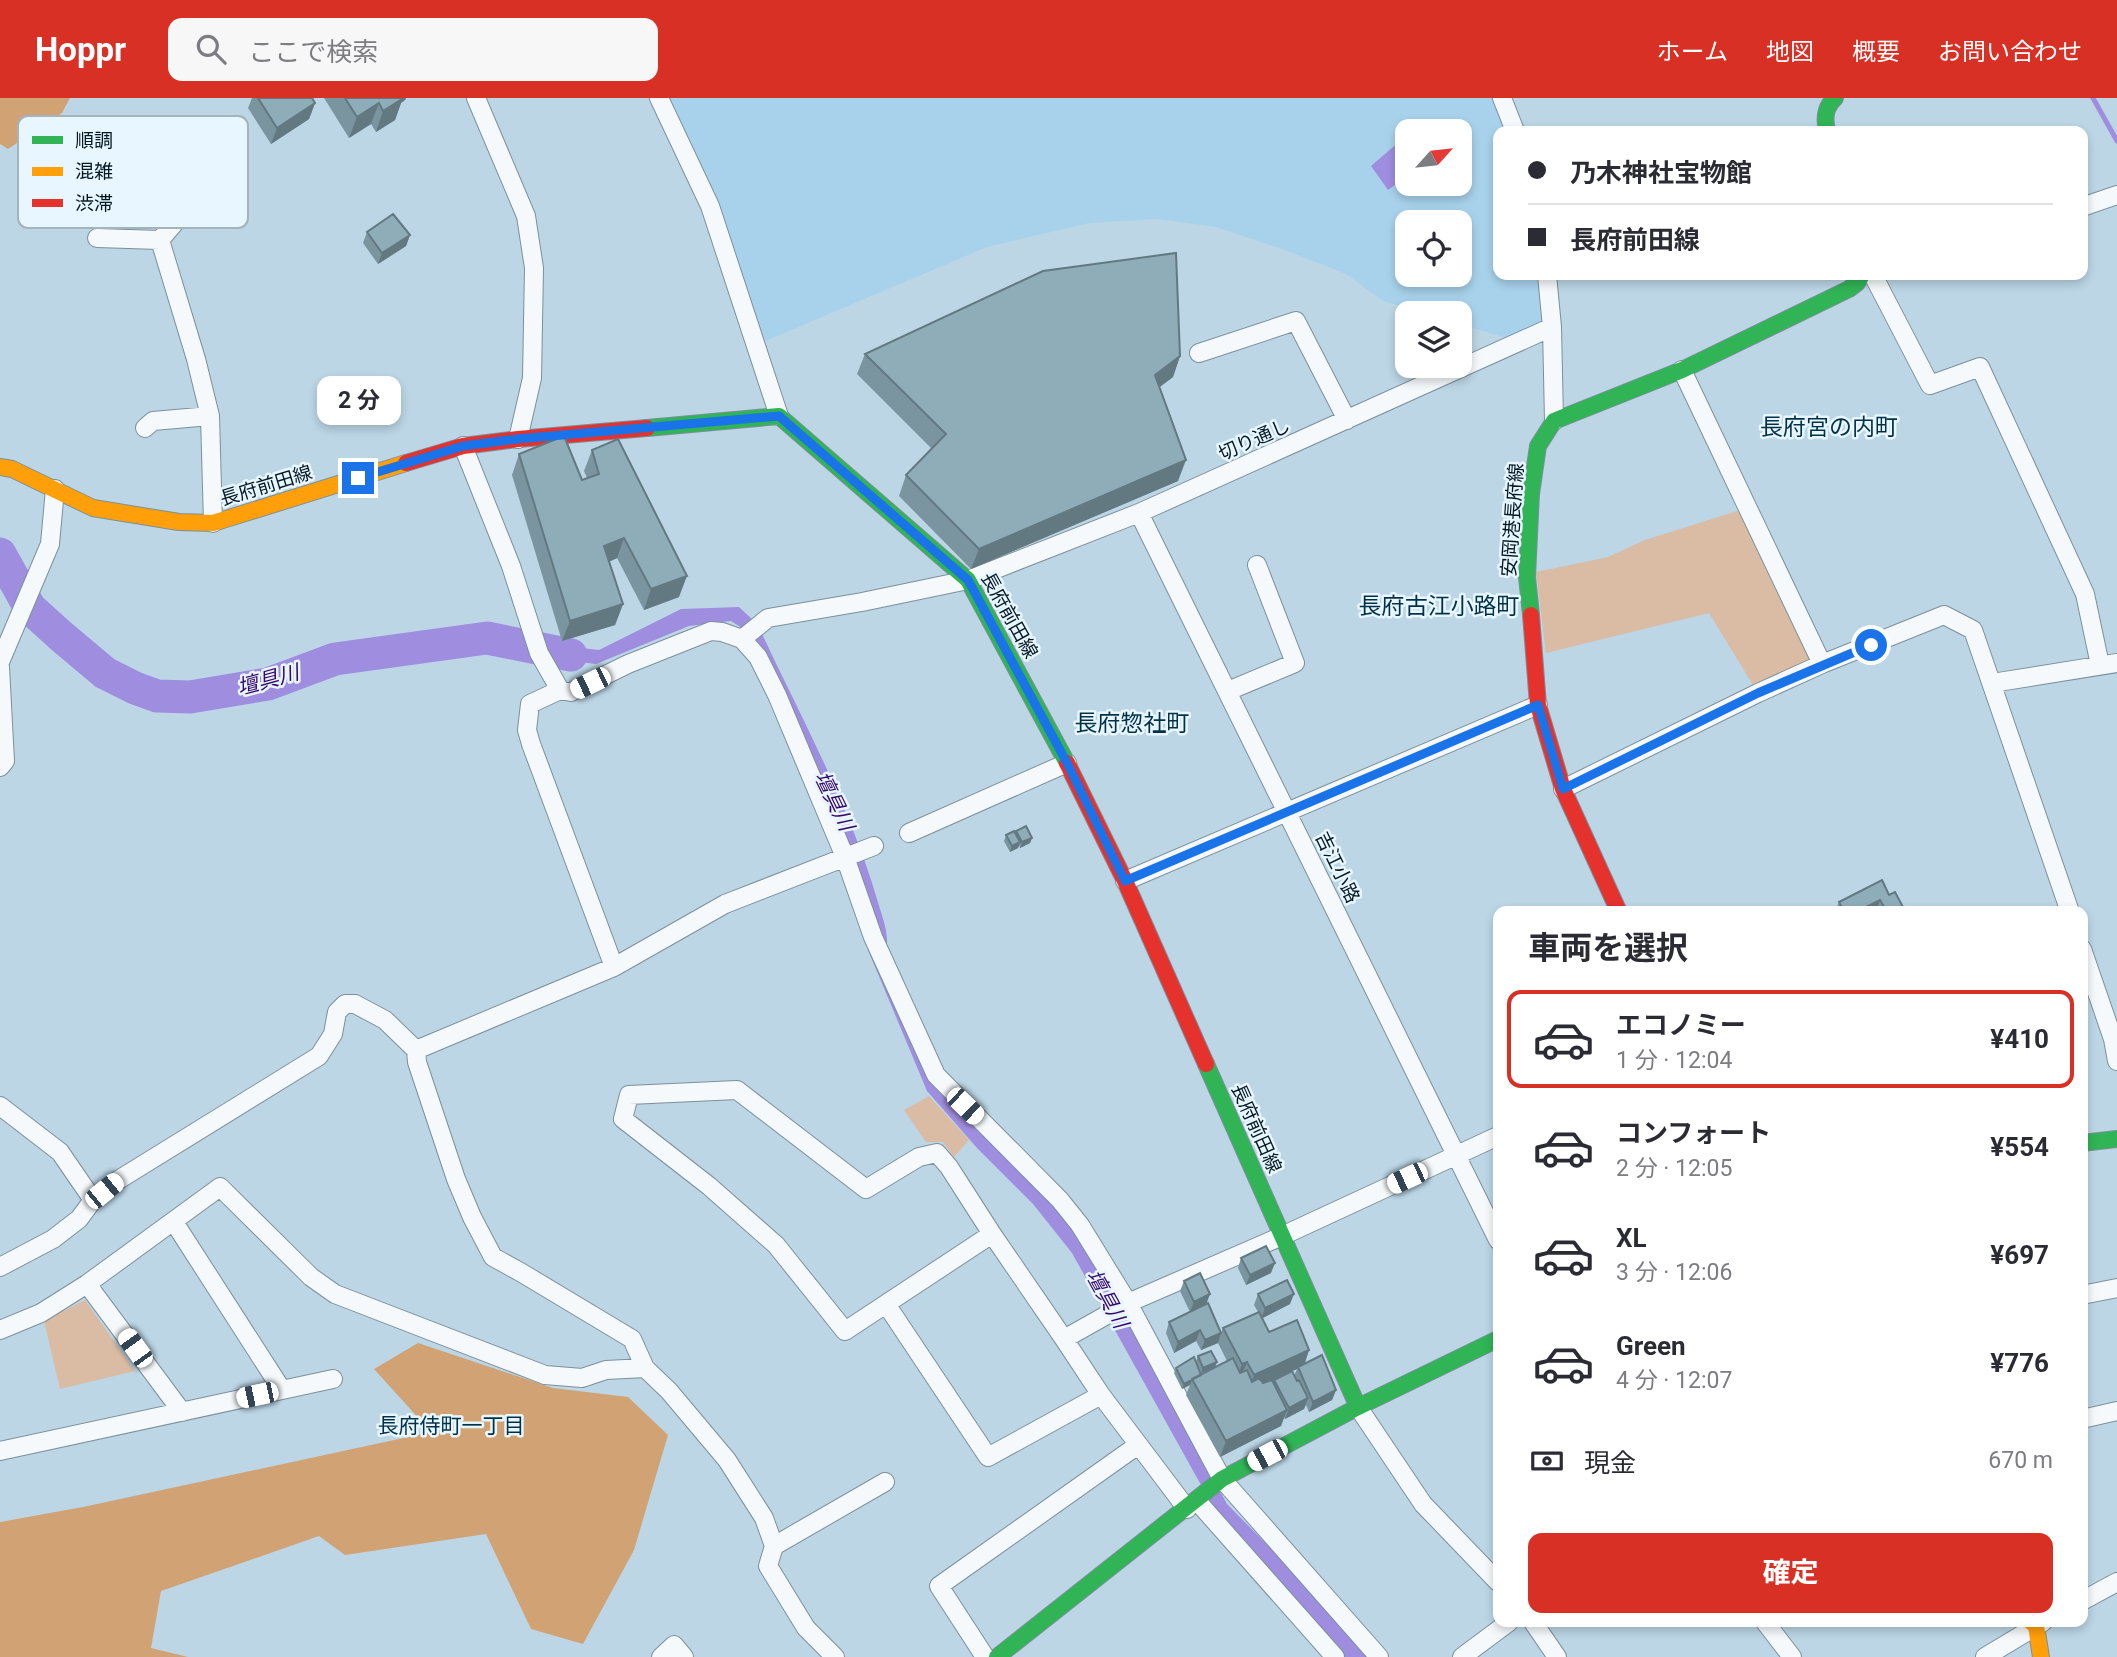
<!DOCTYPE html>
<html lang="ja">
<head>
<meta charset="utf-8">
<style>
  body { margin:0; font-family:Roboto,"Noto Sans JP",sans-serif; background:#f7f7f7; color:#2b2b33; height:100vh; display:flex; flex-direction:column; font-size:26px; white-space:nowrap }
  * { box-sizing:border-box; margin:0 }
  p { font-size:23px; color:#7c7c81 }
  .icon { flex:none; width:38px; height:38px; fill:none; stroke:currentColor; stroke-width:2; stroke-linecap:round; stroke-linejoin:round }
  .map { position:relative; flex:1; overflow:hidden }
  .details { position:absolute; left:1493px; top:808px; width:595px; height:721px; display:flex; flex-direction:column; background:#fff; border-radius:14px; box-shadow:0 4px 10px #0003 }
  .details>* { flex:none }
  .hud { position:absolute; left:1493px; top:28px; width:595px; height:154px; border-radius:14px; box-shadow:0 4px 10px #0003; display:grid; align-content:center; height:154px; padding:0 35px; background:#fff }
  .needle { width:46px; rotate:63deg }
  .controls { position:absolute; left:1395px; top:21px; display:grid; gap:14px }
  .controls a { display:grid; place-items:center; width:77px; height:77px; border-radius:14px; background:#fff; box-shadow:0 4px 10px #0003; font-size:35px }
  .end { position:absolute; width:32px; height:32px; margin:-16px; border:9px solid #1a73e8; background:#fff; box-shadow:0 0 0 4px #fff }
  .from { border-radius:50% }
  .bubble { position:absolute; height:49px; border-radius:14px; background:#fff; box-shadow:0 4px 10px #0003; font-size:23px; font-weight:700; line-height:49px; text-align:center }
  .car { position:absolute; width:21px; height:42px; margin:-21px -10px; border-radius:9px; box-shadow:0 0 5px 2px #0007; background:linear-gradient(#fff 24%,#345 0 40%,#fff 0 76%,#345 0 86%,#fff 0) }
  .hud b { display:flex; align-items:center; gap:24px; height:66px; font-size:26px }
  .hud b+b { border-top:2px solid #e1e1e2 }
  .hud i { width:18px; height:18px; background:#2b2b33 }
  ul { padding:0; list-style:none }
  li { display:flex; align-items:center; gap:21px; height:98px; margin:0 14px 10px; padding:0 21px; border:4px solid transparent; border-radius:14px }
  li div { flex:1 }
  li b { display:block; font-size:26px }
  li em { font-style:normal; font-weight:700 }
  li.current { border-color:#d93025 }
  li>.icon { width:63px; height:63px; stroke-width:1.5 }
  h2 { padding:0 35px; font-size:32px; line-height:84px }
  .pay { display:flex; align-items:center; gap:18px; height:77px; padding:0 35px; font-size:26px }
  .pay p { margin-inline-start:auto }
  .button { display:flex; gap:14px; margin-top:auto; padding:14px 35px }
  .button a { flex:1; height:80px; border-radius:14px; background:#d93025; color:#fff; font-size:28px; font-weight:700; line-height:80px; text-align:center }
  header { display:flex; align-items:center; gap:42px; box-sizing:border-box; height:98px; padding:0 35px; background:#d93025; color:#fff }
  header strong { font-size:33px }
  nav { display:flex; gap:38px; margin-inline-start:auto; font-size:24px }
  .search { width:490px; height:63px; background:#f7f7f7; display:flex; align-items:center; gap:18px; box-sizing:border-box; padding:0 24px; border-radius:14px; color:#7c7c81; font-size:26px }
  .map>svg:first-child { display:block }
  .built { fill:#a8d2ec; fill-rule:evenodd }
  .green { fill:#dabba3 }
  .forest { fill:#d1a374 }
  .water { fill:#9f8edf }
  .lines { fill:none; stroke-linecap:round; stroke-linejoin:round }
  .stream { stroke:#9f8edf; stroke-width:5 }
  .river { stroke:#9f8edf; stroke-width:33 }
  .street-casing { stroke:#7c909c; stroke-width:20 }
  .fast-casing { stroke:#7c909c; stroke-width:18 }
  .slow-casing { stroke:#7c909c; stroke-width:18 }
  .jam-casing { stroke:#7c909c; stroke-width:18 }
  .street { stroke:#f5f9fb; stroke-width:18 }
  .fast { stroke:#30b455; stroke-width:16 }
  .slow { stroke:#ff9f0a; stroke-width:16 }
  .jam { stroke:#e5322d; stroke-width:16 }
  .wall { fill:#7a959f; fill-rule:evenodd }
  .shaded-wall { fill:#637982 }
  .building { fill:#8eadb9; stroke:#637982; stroke-width:2 }
  .route { stroke:#1a73e8; stroke-width:9 }
  .labels { text-anchor:middle; stroke-width:5; stroke-linejoin:round; paint-order:stroke }
  .street-label { font-size:19px; fill:#061823; stroke:#e7f6ff }
  .water-label { font-size:21px; font-style:italic; fill:#37076d; stroke:#e7f6ff }
  .neighbourhood-label { font-size:21px; fill:#003149; stroke:#e7f6ff }
  .quarter-label { font-size:23px; fill:#003149; stroke:#e7f6ff }
  .key { fill:#e7f6ff; stroke:#a4b3bd; stroke-width:2 }
  .key-label { font-size:19px; fill:#061823 }
</style>
</head>
<body>
<header>
<strong>Hoppr</strong>
<div class="search"><svg class="icon" aria-label="search" viewBox="0 0 24 24"><circle cx="10" cy="10" r="6"/><path d="M15 15l6 6"/></svg>ここで検索</div>
<nav><a>ホーム</a><a>地図</a><a>概要</a><a>お問い合わせ</a></nav>
</header>
<div class="map">
<svg width="2117" height="1559" viewBox="0 0 2117 1559">
  <rect width="100%" height="100%" fill="#bcd6e6"/>
  <path class="built" d="M659 0H1502L1515 33H1498V177H1547L1552 229 1519 244 1460 226V215H1424L1383 203 1346 176 1285 152 1216 129 1158 121 1089 125 987 149 756 247ZM1407 33H1460V86H1407ZM1407 124H1460V177H1407Z"/>
  <path class="green" d="M1747 410 1822 566 1758 595 1709 515 1546 555 1536 474 1608 459 1645 442Z
    M929 998 969 1042 954 1059 943 1044H926L904 1012Z
    M85 1202 135 1273 60 1291 44 1223Z"/>
  <path class="forest" d="M0 0H70L62 15 8 51 0 46Z
    M418 1245 553 1290 628 1299 668 1337 634 1452 583 1546 531 1531 486 1436 345 1457 319 1438 161 1493 151 1550 188 1559H0V1424L83 1409 431 1334 374 1271Z"/>
  <path class="water" d="M1407 37V78L1388 92 1371 68Z
    M739 509 754 523 762 536C803 623 850 709 877 801 882 819 890 836 886 853L922 963 1056 1106 1103 1179 1227 1406 1295 1475 1370 1559H1343L1216 1414 1072 1155 1033 1106 977 1050 927 993 868 852 877 836 858 770 840 722 807 649 754 542 742 530 731 523 689 528 596 566 571 563 546 557 541 545 599 552 681 511Z"/>
  <g class="lines">
    <path class="stream" d="M2093 0 2117 43"/>
    <path class="river" d="M0 456 30 510 61 538 105 575 135 590 157 598 190 599 268 586 335 561 487 540 571 557"/>
    <g class="street-casing">
      <path id="street" d="M476 0 526 118 534 170 532 280 518 341
        M659 0 710 108 779 318
        M1502 0 1515 33
        M2082 109 2117 97
        M97 140 160 142
        M160 142 196 261 210 318 213 425
        M160 142 195 101
        M1547 177 1552 229 1554 323
        M1874 179 1930 287 1980 269 2085 496 2100 567
        M1199 255 1296 223 1347 322
        M1682 272 1822 566
        M145 330 153 323 210 318
        M463 348 511 468 539 555 560 592 571 594 628 566 711 533 722 534 742 541 758 559 777 597 845 759 873 839 936 977 1060 1102 1080 1127 1128 1205 1222 1381 1379 1559
        M1139 415 1498 1142
        M742 541 768 520 862 504 968 482 1139 415 1552 229
        M0 564 50 446 55 391
        M0 569 5 663 0 669
        M1992 585 2117 565
        M560 592 530 606 527 632 531 646 614 869
        M1228 593 1295 565 1257 467
        M1563 691 1758 595 1822 566 1944 517 1973 532 2070 814
        M909 735 1067 665
        M1125 783 1538 607
        M2082 851 2113 941 2117 963
        M416 952 614 869 725 806 874 748
        M0 1008 60 1054 93 1102
        M174 1124 282 1292
        M992 1136 845 1233 776 1147 709 1088 623 1021 629 997 737 992 866 1091 919 1059 937 1055 949 1069 992 1136 1064 1241 1101 1297 1187 1411
        M0 1169 53 1141 79 1121 93 1102 115 1084 319 958 333 936 337 914 345 906H355L385 922 416 952 417 964 456 1081 472 1119 493 1159 522 1175 632 1241 645 1270 669 1293 727 1362 764 1420 774 1448 768 1468 806 1530 835 1559
        M87 1186 182 1314
        M2082 1197 2117 1190
        M886 1206 988 1359 1101 1297
        M0 1232 41 1215 87 1186 220 1089 311 1179 335 1196 545 1277 582 1280 606 1272 645 1270
        M1064 1241 1128 1205 1282 1138 1498 1038
        M1358 1309 1423 1406 1498 1484
        M2082 1321 2117 1313
        M0 1353 333 1281
        M1197 1403 1335 1559
        M774 1448 885 1384
        M2082 1503 2117 1484
        M1533 1524 1557 1559
        M1765 1524 1792 1559
        M661 1559 674 1547 684 1559
        M985 1559 939 1488 1138 1347
        M1462 1559 1509 1524
        M1985 1559 2043 1524"/>
    </g>
    <g class="fast-casing">
      <path id="fast" d="M1827 33C1824 20 1825 9 1835 0
        M647 330 779 318 968 482 1067 665
        M1531 517 1527 479 1531 396 1538 348 1554 323 1682 272 1849 191 1857 185 1862 177
        M1206 966 1358 1309
        M2082 1045 2117 1041
        M997 1559 1222 1381 1358 1309 1498 1241"/>
    </g>
    <g class="slow-casing">
      <path id="slow" d="M0 369 12 371 93 410 179 424 213 425 406 365
        M2031 1524 2036 1528 2041 1559"/>
    </g>
    <g class="jam-casing">
      <path id="jam" d="M406 365 463 348 518 341 647 330
        M1531 517 1538 607 1563 691 1619 814
        M1067 665 1125 783 1206 966"/>
    </g>
    <use href="#street" class="street"/>
    <use href="#fast" class="fast"/>
    <use href="#slow" class="slow"/>
    <use href="#jam" class="jam"/>
  </g>
  <path class="wall" d="M252 0H312L315 5 309 21 271 46 248 10Z
    M324 0H406L405 2 401 5 395 22 376 34 371 26 349 40Z
    M367 134 410 137 406 148 378 166 363 145Z
    M865 256 1180 258 1173 279 1159 289 1178 383 971 471 899 398 906 377 932 351 857 276Z
    M592 352 679 499 644 512 617 460 609 464 623 506 615 527 562 543 512 377 519 356 582 382 587 380 584 373Z
    M1016 733 1032 740 1030 745 1020 750 1019 747 1018 750 1010 754 1004 743 1006 737 1015 736Z
    M1889 797 1904 811 1912 814H1835L1839 804Z
    M1241 1160 1271 1175 1246 1187 1238 1170Z
    M1184 1183 1206 1206 1221 1235 1223 1230 1258 1214 1254 1207 1258 1196 1290 1206 1262 1220 1269 1234 1309 1252 1304 1265 1336 1292 1332 1302 1309 1314 1306 1307 1304 1311 1285 1321 1284 1319 1281 1328 1220 1359 1186 1297 1190 1287 1182 1291 1174 1275 1176 1270 1201 1277 1227 1263 1218 1245 1201 1252 1196 1243 1174 1255 1166 1235 1169 1224 1190 1214 1180 1193ZM1297 1271 1294 1278 1292 1273Z
    M1198 1258 1217 1264 1215 1269 1201 1275 1196 1263Z"/>
  <path class="shaded-wall" d="M393 0H406L405 2 401 5 395 22 376 34 383 13Z
    M315 5 309 21 271 46 277 30Z
    M379 5 371 26 349 40 357 19Z
    M410 137 406 148 378 166 382 155Z
    M1180 258 1173 279 1148 298 1155 277Z
    M1186 362 1178 383 971 471 979 451Z
    M624 440 617 460 597 469 604 448Z
    M687 478 679 499 644 512 651 491Z
    M623 506 615 527 562 543 570 523Z
    M1032 740 1030 745 1020 750 1022 744Z
    M1020 744 1018 750 1010 754 1012 748Z
    M1880 802 1876 814H1856Z
    M1275 1165 1271 1175 1246 1187 1250 1177Z
    M1210 1196 1206 1207 1190 1214 1194 1204Z
    M1294 1196 1290 1206 1261 1221 1265 1210Z
    M1200 1232 1196 1243 1174 1255 1178 1244Z
    M1221 1235 1218 1245 1201 1252 1205 1242Z
    M1309 1252 1304 1268 1298 1269 1297 1271 1248 1293 1254 1277Z
    M1217 1264 1215 1269 1201 1275 1203 1270Z
    M1247 1264 1241 1280 1236 1282 1242 1266Z
    M1192 1282 1190 1287 1182 1291 1184 1286Z
    M1336 1292 1332 1302 1309 1314 1313 1304Z
    M1308 1300 1304 1311 1285 1321 1289 1310Z
    M1287 1312 1281 1328 1220 1359 1226 1343Z"/>
  <path class="building" d="M258 0H312L315 5 277 30Z
    M345 0H402V1L383 13 379 5 357 19Z
    M393 116 410 137 382 155 367 134Z
    M1176 155 1180 258 1155 277 1186 362 979 451 906 377 946 336 865 256 1043 173Z
    M564 338 582 382 599 376 592 352 618 341 687 478 651 491 624 440 604 448 623 506 570 523 519 356Z
    M1026 728 1032 740 1022 744 1016 733Z
    M1014 733 1020 744 1012 748 1006 737Z
    M1882 782 1889 797 1895 794 1904 811 1909 809 1912 814H1887L1880 802 1856 814H1844L1839 804Z
    M1266 1148 1275 1165 1250 1177 1241 1160Z
    M1200 1175 1210 1196 1194 1204 1184 1183Z
    M1287 1182 1294 1196 1265 1210 1258 1196Z
    M1208 1205 1221 1235 1205 1242 1200 1232 1178 1244 1169 1224Z
    M1259 1214 1269 1234 1297 1222 1309 1252 1254 1277 1247 1264 1242 1266 1223 1230Z
    M1211 1253 1217 1264 1203 1270 1198 1258Z
    M1322 1257 1336 1292 1313 1304 1298 1269Z
    M1194 1259 1201 1277 1184 1286 1176 1270Z
    M1233 1260 1240 1275 1247 1272 1252 1284 1259 1280 1263 1285 1272 1282 1287 1312 1226 1343 1192 1281Z
    M1292 1273 1297 1283 1299 1282 1308 1300 1289 1310 1274 1282Z"/>
  <g class="lines">
    <path class="route" d="M358 380 463 348 517 341 779 318 968 482 1067 665 1125 783 1538 607 1563 691 1758 595 1871 547"/>
  </g>
  <g class="labels">
    <g class="street-label">
      <text transform="translate(1254 341) rotate(-24)" y="7">切り通し</text>
      <text transform="translate(266 387) rotate(-17)" y="7">長府前田線</text>
      <text transform="translate(1512 422) rotate(-86)" y="7">安岡港長府線</text>
      <text transform="translate(1010 517) rotate(61)" y="7">長府前田線</text>
      <text transform="translate(1338 769) rotate(64)" y="7">吉江小路</text>
      <text transform="translate(1257 1030) rotate(66)" y="7">長府前田線</text>
    </g>
    <g class="water-label">
      <text transform="translate(268 582) rotate(-15)" y="7">壇具川</text>
      <text transform="translate(834 703) rotate(64)" y="7">壇具川</text>
      <text transform="translate(1107 1201) rotate(61)" y="7">壇具川</text>
    </g>
    <g class="neighbourhood-label">
      <text x="451" y="1335">長府侍町一丁目</text>
    </g>
    <g class="quarter-label">
      <text x="1829" y="337">長府宮の内町</text>
      <text x="1439" y="516">長府古江小路町</text>
      <text x="1132" y="633">長府惣社町</text>
    </g>
  </g>
  <rect x="18" y="18" width="230" height="112" rx="10" class="key"/>
  <rect x="32" y="38" width="31" height="8" fill="#30b455"/>
  <rect x="32" y="69" width="31" height="9" fill="#ff9f0a"/>
  <rect x="32" y="101" width="31" height="8" fill="#e5322d"/>
  <g class="key-label">
    <text x="75" y="49">順調</text>
    <text x="75" y="80">混雑</text>
    <text x="75" y="112">渋滞</text>
  </g>
</svg>
<div class="controls">
<a><svg class="needle" viewBox="-14 -14 28 28"><path d="M0-13l5 13h-10z" fill="#e53935"/><path d="M0 13l5-13h-10z" fill="#7c7c81"/></svg></a>
<a><svg class="icon" aria-label="locate" viewBox="0 0 24 24"><circle cx="12" cy="12" r="6"/><path d="M12 2v4M12 18v4M2 12h4M18 12h4"/></svg></a>
<a><svg class="icon" aria-label="layers" viewBox="0 0 24 24"><path d="M12 4l9 5-9 5-9-5zM3 14l9 5 9-5"/></svg></a>
</div>
<i class="end from" style="left:1871px;top:547px"></i>
<i class="end" style="left:358px;top:380px"></i>
<div class="bubble" style="left:317px;top:278px;width:84px">2 分</div>
<i class="car" style="left:590px;top:585px;rotate:244deg"></i>
<i class="car" style="left:965px;top:1008px;rotate:134deg"></i>
<i class="car" style="left:1407px;top:1080px;rotate:245deg"></i>
<i class="car" style="left:104px;top:1093px;rotate:51deg"></i>
<i class="car" style="left:135px;top:1250px;rotate:324deg"></i>
<i class="car" style="left:257px;top:1297px;rotate:258deg"></i>
<i class="car" style="left:1267px;top:1357px;rotate:242deg"></i>
<div class="hud">
<b><i class="from"></i>乃木神社宝物館</b>
<b><i></i>長府前田線</b>
</div>
<section class="details">
<h2>車両を選択</h2>
<ul>
<li class="current"><svg class="icon" aria-label="car" viewBox="0 0 24 24"><path d="M5 17H2v-5l4-1 3-4h7l3 4 3 1v5h-3M9 17h6M6 11h13"/><circle cx="7" cy="17" r="2"/><circle cx="17" cy="17" r="2"/></svg><div><b>エコノミー</b><p>1 分 · 12:04</p></div><em>¥410</em></li>
<li><svg class="icon" aria-label="car" viewBox="0 0 24 24"><path d="M5 17H2v-5l4-1 3-4h7l3 4 3 1v5h-3M9 17h6M6 11h13"/><circle cx="7" cy="17" r="2"/><circle cx="17" cy="17" r="2"/></svg><div><b>コンフォート</b><p>2 分 · 12:05</p></div><em>¥554</em></li>
<li><svg class="icon" aria-label="car" viewBox="0 0 24 24"><path d="M5 17H2v-5l4-1 3-4h7l3 4 3 1v5h-3M9 17h6M6 11h13"/><circle cx="7" cy="17" r="2"/><circle cx="17" cy="17" r="2"/></svg><div><b>XL</b><p>3 分 · 12:06</p></div><em>¥697</em></li>
<li><svg class="icon" aria-label="car" viewBox="0 0 24 24"><path d="M5 17H2v-5l4-1 3-4h7l3 4 3 1v5h-3M9 17h6M6 11h13"/><circle cx="7" cy="17" r="2"/><circle cx="17" cy="17" r="2"/></svg><div><b>Green</b><p>4 分 · 12:07</p></div><em>¥776</em></li>
</ul>
<div class="pay"><svg class="icon" aria-label="cash" viewBox="0 0 24 24"><path d="M3 7h18v10H3z"/><circle cx="12" cy="12" r="2"/></svg>現金<p>670 m</p></div>
<div class="button"><a>確定</a></div>
</section>
</div>
</body>
</html>
